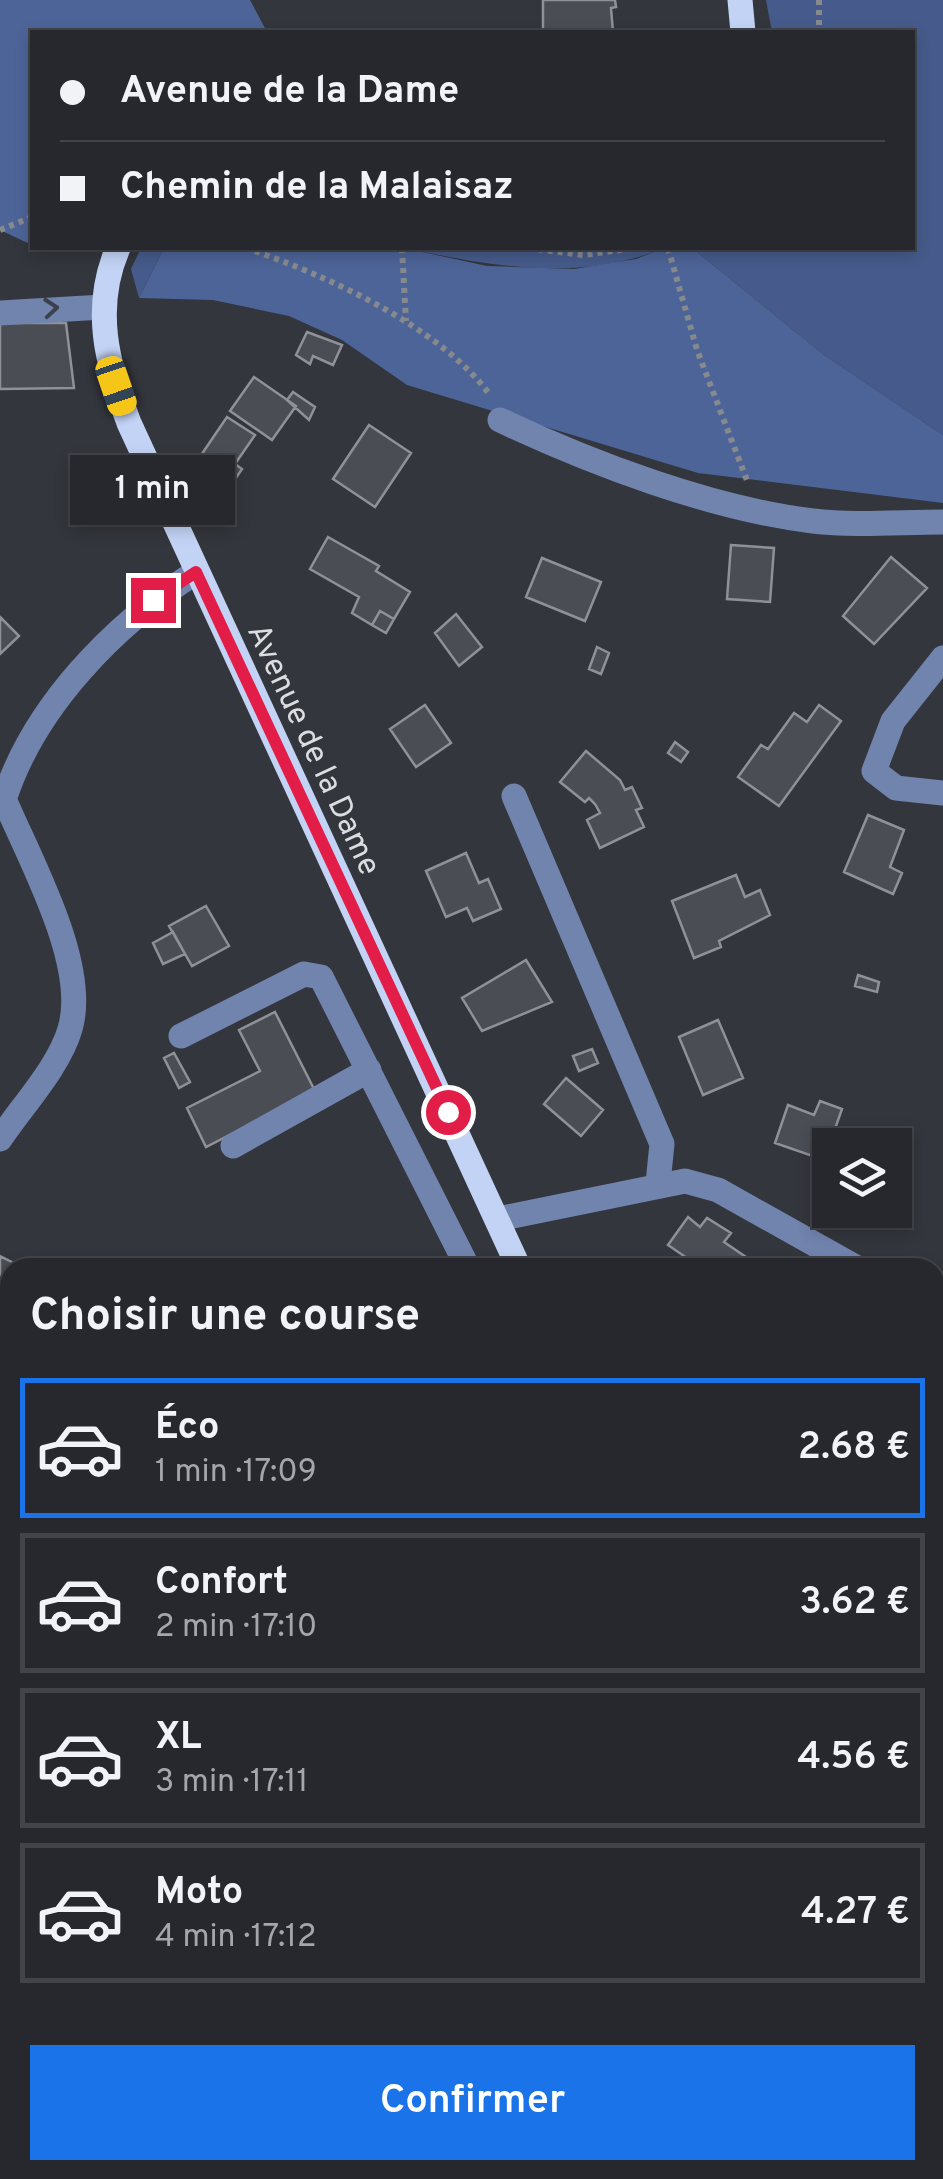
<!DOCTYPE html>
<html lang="fr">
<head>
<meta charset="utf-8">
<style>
  body { margin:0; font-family:Overpass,sans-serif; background:#323439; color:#f1f3f6; height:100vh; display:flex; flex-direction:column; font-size:38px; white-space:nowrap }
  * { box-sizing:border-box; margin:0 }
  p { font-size:32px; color:#a4a6aa }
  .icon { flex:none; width:55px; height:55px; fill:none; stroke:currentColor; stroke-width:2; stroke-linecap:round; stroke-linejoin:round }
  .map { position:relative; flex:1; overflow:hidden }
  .drawer { position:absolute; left:0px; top:1258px; width:945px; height:922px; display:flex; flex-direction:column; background:#26282d; border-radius:30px 30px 0 0; box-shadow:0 5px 15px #0003,0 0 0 2px #424449 }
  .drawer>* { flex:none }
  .banner { position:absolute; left:30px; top:30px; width:885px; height:220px; border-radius:0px; box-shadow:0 5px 15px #0003,0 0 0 2px #424449; display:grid; align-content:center; height:220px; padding:0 30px; background:#26282d }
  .controls { position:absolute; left:812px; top:1128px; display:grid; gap:20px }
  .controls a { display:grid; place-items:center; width:100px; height:100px; border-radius:0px; background:#26282d; box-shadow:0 5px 15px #0003,0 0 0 2px #424449; font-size:50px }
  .end { position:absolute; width:45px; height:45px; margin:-22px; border:12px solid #e11d48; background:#fff; box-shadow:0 0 0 5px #fff }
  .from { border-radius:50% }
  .bubble { position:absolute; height:70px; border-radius:0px; background:#26282d; box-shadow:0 5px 15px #0003,0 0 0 2px #424449; font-size:32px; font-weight:600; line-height:70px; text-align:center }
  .car { position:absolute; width:30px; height:60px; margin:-30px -15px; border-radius:12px; box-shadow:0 0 8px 2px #0007; background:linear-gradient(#f5c518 24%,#345 0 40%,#f5c518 0 76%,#345 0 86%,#f5c518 0) }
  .banner b { display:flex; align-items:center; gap:35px; height:95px; font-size:38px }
  .banner b+b { border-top:2px solid #424449 }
  .banner i { width:25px; height:25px; background:#f1f3f6 }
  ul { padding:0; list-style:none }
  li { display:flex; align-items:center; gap:30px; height:140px; margin:0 20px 15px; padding:0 10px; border:5px solid #424449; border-radius:0px }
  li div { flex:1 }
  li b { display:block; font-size:38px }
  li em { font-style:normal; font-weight:600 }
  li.on { border-color:#1a73e8 }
  li>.icon { width:90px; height:90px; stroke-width:1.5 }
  h2 { padding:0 30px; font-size:45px; line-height:120px }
  .action { display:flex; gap:20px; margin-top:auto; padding:20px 30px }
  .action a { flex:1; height:115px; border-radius:0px; background:#1a73e8; color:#fff; font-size:40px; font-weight:600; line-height:115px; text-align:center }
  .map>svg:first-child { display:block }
  .green { fill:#465b8b }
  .forest { fill:#4d6498 }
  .building { fill:#4a4d53; stroke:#8e9198; stroke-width:2.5 }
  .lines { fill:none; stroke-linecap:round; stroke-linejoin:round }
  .path { stroke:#86898e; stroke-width:6; stroke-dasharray:5 5; stroke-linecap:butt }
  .minor { stroke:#7184ae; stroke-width:25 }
  .major { stroke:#c3d3f5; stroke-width:25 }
  .highway { stroke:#f2f2f2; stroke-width:30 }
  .oneway { stroke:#3c424d }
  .route { stroke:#e11d48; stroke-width:12 }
  .labels { text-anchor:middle; stroke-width:8; stroke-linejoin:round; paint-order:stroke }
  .street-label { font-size:32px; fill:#dbdde1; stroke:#33363c }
</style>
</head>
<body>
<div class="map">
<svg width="943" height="2179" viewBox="0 0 943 2179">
  <rect width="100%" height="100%" fill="#33363c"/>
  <path class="green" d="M766 0H943V435L824 355 692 248H912V32H772Z
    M141 248H164L139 298 131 269Z
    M404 248H664C581 283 490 266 404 248Z
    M10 2150V2170H288L232 2179H0V2153Z
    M538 2170H706L672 2179H485Z"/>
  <path class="forest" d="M0 0H250L267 32H32V245L0 230Z
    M164 248H404L487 266 574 269 636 259 664 248H692L824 355 943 435V503L698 473 407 385 342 340 289 316 213 300 139 298Z"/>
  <path class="building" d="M543 0H615L616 7 611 8 613 32H543Z
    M0 323H66L74 388 0 389Z
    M307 332 342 345 333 365 313 356 310 364 296 355Z
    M254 377 296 406 272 440 230 411Z
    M293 392 315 407 309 420 287 400Z
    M227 417 255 435 235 464 242 469 225 494 191 470Z
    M369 425 411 453 375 507 333 479Z
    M328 537 379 566 376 571 410 592 394 619 380 611 372 625 352 613 359 597 310 569Z
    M731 545 774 548 770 602 727 599Z
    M891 557 927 588 874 644 843 616Z
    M542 558 601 582 585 621 526 597Z
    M380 611 394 619 386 633 372 625Z
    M456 614 482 647 459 666 435 633Z
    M0 617 19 636 0 654Z
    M597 647 609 653 601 674 589 669Z
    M425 705 451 743 416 767 390 729Z
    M819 705 841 721 779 806 738 777 761 745 768 749 794 713 807 722Z
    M675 742 688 752 681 762 668 753Z
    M586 751 620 780 625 790 632 787 642 808 636 810 644 827 600 848 587 820 600 813 595 804 589 798 585 802 560 782Z
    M868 815 904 830 890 867 902 873 893 894 844 872Z
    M466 853 479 883 488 879 501 909 473 921 467 908 446 917 426 871Z
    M736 875 745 897 760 890 770 915 719 941 721 947 694 958 672 901Z
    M206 906 229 946 192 966 169 926Z
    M173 932 185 954 163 964 153 943Z
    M526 960 552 1002 482 1031 462 998Z
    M858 975 879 982 877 992 855 986Z
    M275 1012 315 1091 206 1147 187 1108 260 1071 239 1030Z
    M718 1020 743 1078 703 1095 679 1037Z
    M592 1049 598 1063 579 1071 573 1056Z
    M174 1053 190 1082 179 1088 164 1058Z
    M566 1078 603 1110 581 1136 544 1104Z
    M820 1101 842 1109 824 1160 775 1143 788 1105 814 1115Z
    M688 1217 700 1227 707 1218 731 1233 724 1242 762 1268H688L680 1262 684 1256 668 1245Z
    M0 1256 22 1267 10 1268V1290L4 1287 0 1296Z
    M935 1408 943 1416V1486L935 1478Z
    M943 1634V1717L935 1712V1643Z"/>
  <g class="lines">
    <path class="path" d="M819 0V32
      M0 230 32 217
      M246 248C326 275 439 326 490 395
      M402 248 406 321
      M528 248 583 255 636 248
      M668 248 697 350 748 483"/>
    <path class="minor" d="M0 313 103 307
      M500 420C591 463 712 509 813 521 855 526 900 522 943 522
      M943 658 893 721 874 771 896 788 943 793
      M0 789C25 852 90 962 70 1029 59 1067 22 1106 0 1139
      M514 796 662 1144 658 1183
      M4 800C34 706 114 625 196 572
      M181 1036 304 974 321 977 468 1268
      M233 1146 369 1070
      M498 1219 685 1181 718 1190 857 1268
      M935 1312 943 1318
      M0 1346 10 1349"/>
    <path class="major" d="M740 0 743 32
      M118 248C92 308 107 364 129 423L519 1268
      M935 1788 943 1789"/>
    <path class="highway" d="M935 2034 943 2030
      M935 2137 943 2134
      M396 2179 453 2170
      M817 2179 845 2170"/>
  </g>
  <defs><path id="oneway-chevron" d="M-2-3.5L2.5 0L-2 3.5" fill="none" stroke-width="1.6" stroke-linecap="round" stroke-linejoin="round" transform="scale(2.5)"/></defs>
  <use class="oneway" href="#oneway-chevron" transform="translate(51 308) rotate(-5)"/>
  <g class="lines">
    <path class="route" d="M153 600 196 572 448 1112"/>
  </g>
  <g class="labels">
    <g class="street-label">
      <text transform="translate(315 749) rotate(65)" y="11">Avenue de la Dame</text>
    </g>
  </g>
</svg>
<div class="controls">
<a><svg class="icon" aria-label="layers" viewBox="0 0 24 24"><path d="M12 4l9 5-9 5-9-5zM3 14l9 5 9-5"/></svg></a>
</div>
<i class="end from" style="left:448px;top:1112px"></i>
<i class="end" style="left:153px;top:600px"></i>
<div class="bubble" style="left:70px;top:455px;width:165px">1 min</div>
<i class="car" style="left:116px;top:386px;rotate:161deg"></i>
<div class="banner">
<b><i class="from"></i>Avenue de la Dame</b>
<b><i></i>Chemin de la Malaisaz</b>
</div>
<section class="drawer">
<h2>Choisir une course</h2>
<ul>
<li class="on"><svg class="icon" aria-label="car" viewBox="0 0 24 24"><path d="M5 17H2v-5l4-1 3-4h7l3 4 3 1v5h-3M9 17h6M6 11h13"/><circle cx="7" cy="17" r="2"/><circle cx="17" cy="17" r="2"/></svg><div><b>Éco</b><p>1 min · 17:09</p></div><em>2.68 €</em></li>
<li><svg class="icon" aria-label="car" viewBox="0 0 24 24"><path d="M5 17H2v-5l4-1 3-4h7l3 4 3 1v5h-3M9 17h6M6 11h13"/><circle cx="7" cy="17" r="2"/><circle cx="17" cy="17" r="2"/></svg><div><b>Confort</b><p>2 min · 17:10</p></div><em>3.62 €</em></li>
<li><svg class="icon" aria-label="car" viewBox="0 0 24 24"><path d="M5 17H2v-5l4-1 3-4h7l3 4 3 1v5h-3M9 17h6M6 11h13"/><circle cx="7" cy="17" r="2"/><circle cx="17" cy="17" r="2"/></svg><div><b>XL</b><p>3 min · 17:11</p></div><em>4.56 €</em></li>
<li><svg class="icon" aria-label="car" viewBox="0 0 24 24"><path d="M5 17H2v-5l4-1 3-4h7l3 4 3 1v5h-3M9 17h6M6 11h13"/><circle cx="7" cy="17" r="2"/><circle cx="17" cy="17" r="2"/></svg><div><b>Moto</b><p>4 min · 17:12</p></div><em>4.27 €</em></li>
</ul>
<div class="action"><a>Confirmer</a></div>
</section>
</div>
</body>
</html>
